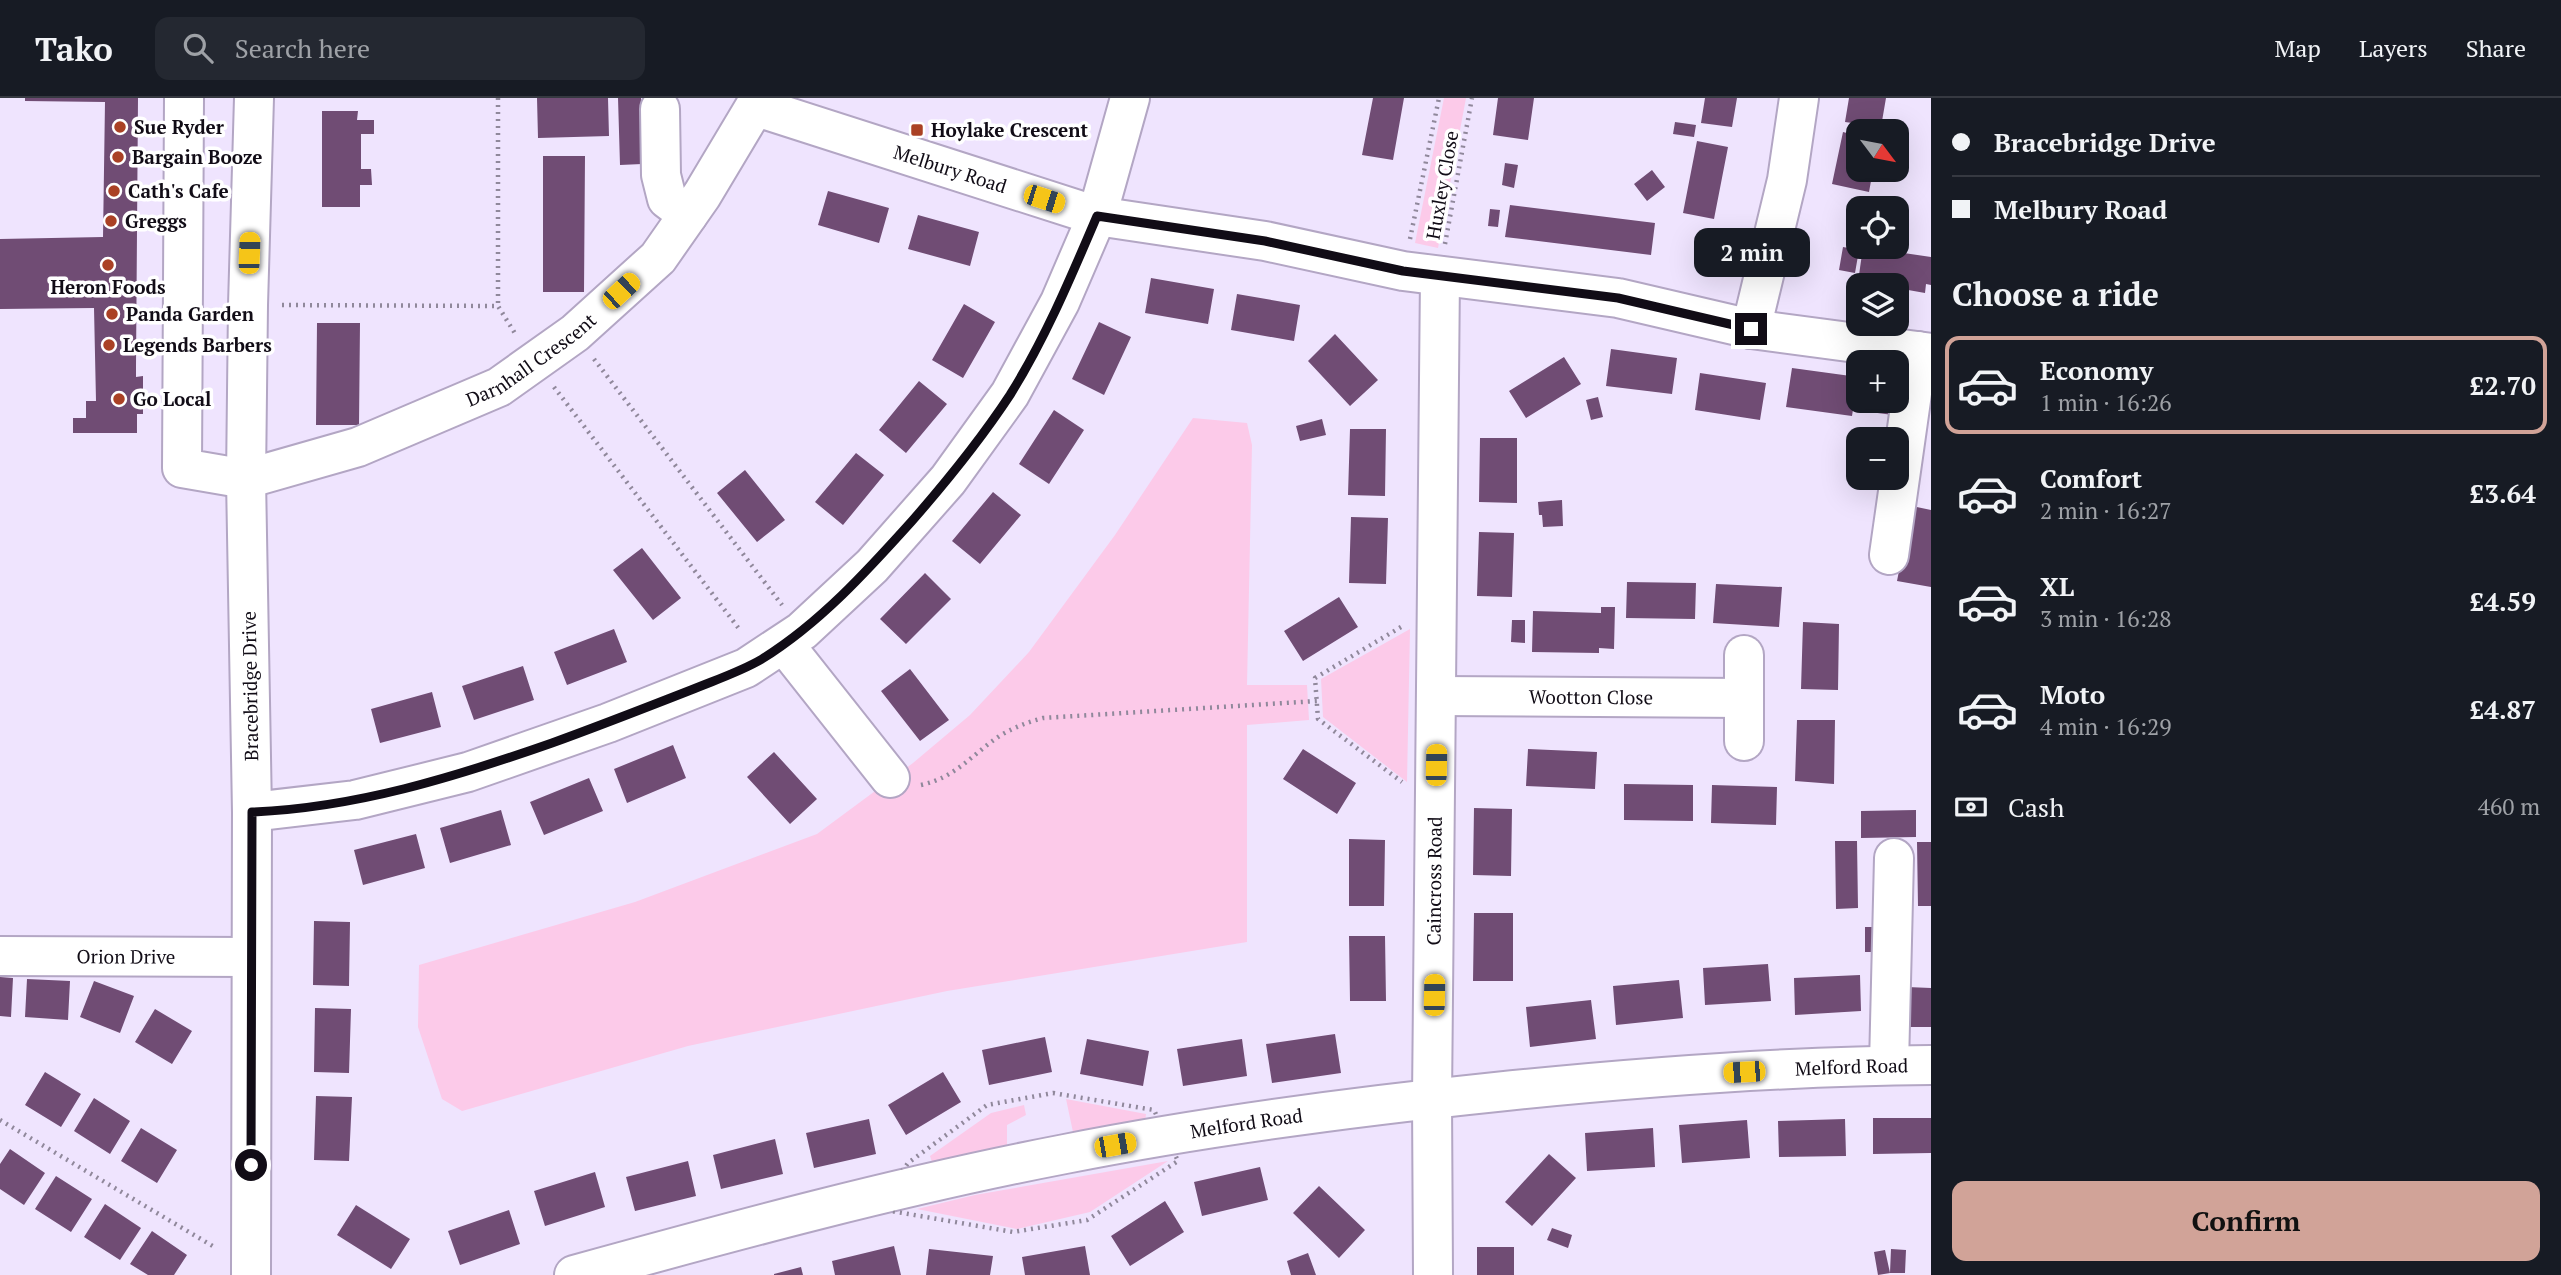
<!DOCTYPE html>
<html lang="en">
<head>
<meta charset="utf-8">
<style>
  body { margin:0; font-family:"PT Serif",serif; background:#242831; color:#f1f3f6; height:100vh; display:flex; flex-direction:column; font-size:26px; white-space:nowrap }
  * { box-sizing:border-box; margin:0 }
  p { font-size:23px; color:#9ea1a6 }
  .icon { flex:none; width:38px; height:38px; fill:none; stroke:currentColor; stroke-width:2; stroke-linecap:round; stroke-linejoin:round }
  .map { position:relative; flex:1; overflow:hidden }
  .details { display:flex; flex-direction:column; background:#171b24; width:630px }
  .details>* { flex:none }
  .banner { display:grid; align-content:center; height:154px; padding:0 21px; background:#171b24 }
  .needle { width:46px; rotate:122deg }
  .controls { position:absolute; left:1846px; top:21px; display:grid; gap:14px }
  .controls a { display:grid; place-items:center; width:63px; height:63px; border-radius:14px; background:#171b24; box-shadow:0 7px 28px #0002; font-size:35px }
  .end { position:absolute; width:32px; height:32px; margin:-16px; border:9px solid #110c16; background:#fff; box-shadow:0 0 0 4px #fff }
  .from { border-radius:50% }
  .bubble { position:absolute; height:49px; border-radius:14px; background:#171b24; box-shadow:0 7px 28px #0002; font-size:23px; font-weight:700; line-height:49px; text-align:center }
  .car { position:absolute; width:21px; height:42px; margin:-21px -10px; border-radius:9px; box-shadow:0 0 5px 2px #0007; background:linear-gradient(#f5c518 24%,#345 0 40%,#f5c518 0 76%,#345 0 86%,#f5c518 0) }
  .banner b { display:flex; align-items:center; gap:24px; height:66px; font-size:26px }
  .banner b+b { border-top:2px solid #363941 }
  .banner i { width:18px; height:18px; background:#f1f3f6 }
  ul { padding:0; list-style:none }
  li { display:flex; align-items:center; gap:21px; height:98px; margin:0 14px 10px; padding:0 7px; border:4px solid transparent; border-radius:14px }
  li div { flex:1 }
  li b { display:block; font-size:26px }
  li em { font-style:normal; font-weight:700 }
  li.selected { border-color:#d1a398 }
  li>.icon { width:63px; height:63px; stroke-width:1.5 }
  h2 { padding:0 21px; font-size:32px; line-height:84px }
  .pay { display:flex; align-items:center; gap:18px; height:77px; padding:0 21px; font-size:26px }
  .pay p { margin-inline-start:auto }
  .button { display:flex; gap:14px; margin-top:auto; padding:14px 21px }
  .button a { flex:1; height:80px; border-radius:14px; background:#d1a398; color:#111; font-size:28px; font-weight:700; line-height:80px; text-align:center }
  header { display:flex; align-items:center; gap:42px; box-sizing:border-box; height:98px; padding:0 35px; background:#171b24; border-bottom:2px solid #363941 }
  header strong { font-size:33px }
  nav { display:flex; gap:38px; margin-inline-start:auto; font-size:24px }
  .search { width:490px; height:63px; background:#242831; display:flex; align-items:center; gap:18px; box-sizing:border-box; padding:0 24px; border-radius:14px; color:#9ea1a6; font-size:26px }
  main { display:flex; flex:1; min-height:0 }
  .map>svg:first-child { display:block }
  .green { fill:#fccae9 }
  .building { fill:#704c74 }
  .lines { fill:none; stroke-linecap:round; stroke-linejoin:round }
  .minor-casing { stroke:#b3a6c4; stroke-width:42 }
  .path { stroke:#90889b; stroke-width:4.5; stroke-dasharray:2 5; stroke-linecap:butt }
  .minor { stroke:#fff; stroke-width:38 }
  .route { stroke:#110c16; stroke-width:9 }
  .poi-dot { fill:#aa4125; stroke:#fff; stroke-width:2.5 }
  .labels { text-anchor:middle; stroke-width:7; stroke-linejoin:round; paint-order:stroke }
  .poi-label { font-size:19px; font-weight:bold; fill:#110c16; stroke:#fff; text-anchor:start }
  .street-label { font-size:19px; fill:#110c16; stroke:#fff }
</style>
</head>
<body>
<header>
<strong>Tako</strong>
<div class="search"><svg class="icon" aria-label="search" viewBox="0 0 24 24"><circle cx="10" cy="10" r="6"/><path d="M15 15l6 6"/></svg>Search here</div>
<nav><a>Map</a><a>Layers</a><a>Share</a></nav>
</header>
<main>
<div class="map">
<svg width="1931" height="1177" viewBox="0 0 1931 1177">
  <rect width="100%" height="100%" fill="#efe4fe"/>
  <path class="green" d="M1444 0H1466L1438 150 1415 145Z
    M1193 320 1247 325 1252 347 1247 587H1307L1309 622 1247 627V844L947 893 688 948 462 1013 442 1001 418 929 419 867 635 804 817 736 913 665 970 617 1029 554 1115 437Z
    M1410 531 1407 684 1323 619 1321 581Z
    M1066 1001 1146 1016 1145 1024 1073 1034Z
    M1024 1007 1026 1017 1007 1027V1050L932 1064 930 1058 991 1015Z
    M1168 1063 1090 1114 1017 1131 917 1111 975 1097Z"/>
  <path class="building" d="M25 0H138L136 267V279L143 278V316H137V335H73V320H86V303H96L94 210 0 211V141L103 139 105 4 25 3Z
    M537 0H608L609 38 538 40Z
    M618 0H641L642 66 620 67Z
    M1373 0H1404L1393 62 1362 57Z
    M1498 0H1534L1528 42 1493 37Z
    M1705 0H1737L1732 29 1701 25Z
    M1849 0H1886L1881 29 1845 24Z
    M322 13H358L357 22H374V36H361V71H371L372 87H360V109H322Z
    M1675 24 1696 27 1694 39 1673 36Z
    M1843 34 1858 38V72H1873L1869 94 1832 86Z
    M1697 43 1728 49 1714 121 1683 115Z
    M543 58H585L584 194H543Z
    M1505 65 1518 67 1514 90 1502 87Z
    M1652 72 1665 89 1647 103 1634 86Z
    M828 93 889 110 879 145 818 127Z
    M1510 107 1655 125 1651 157 1505 139Z
    M1490 111 1500 112 1498 129 1488 128Z
    M918 117 979 134 970 168 908 151Z
    M1843 149 1859 152 1855 175 1839 172Z
    M1863 149 1931 159V187L1926 186 1925 195 1897 190V187L1858 184Z
    M1151 180 1214 191 1208 226 1145 215Z
    M1237 196 1300 207 1294 243 1231 232Z
    M964 206 995 224 963 280 932 262Z
    M1099 224 1131 239 1104 297 1072 281Z
    M317 225H360L359 327H316Z
    M1335 236 1378 282 1350 308 1308 263Z
    M1611 251 1677 260 1672 296 1606 288Z
    M1564 259 1581 286 1526 320 1509 293Z
    M1792 270 1858 279 1852 318 1786 309Z
    M1700 275 1766 285 1760 322 1695 312Z
    M919 283 947 306 906 355 879 332Z
    M1598 299 1603 319 1591 322 1586 302Z
    M1863 303H1895L1893 317 1862 313Z
    M1054 312 1084 332 1049 386 1019 366Z
    M1322 321 1326 337 1300 343 1296 328Z
    M1350 331H1386L1385 398 1348 397Z
    M1480 340H1517V405L1479 404Z
    M856 355 884 377 843 427 815 404Z
    M745 372 785 422 757 444 717 395Z
    M993 394 1021 417 980 466 952 443Z
    M1562 402 1563 428 1543 429 1542 417H1539L1538 404Z
    M1912 408 1931 412V489L1897 483Z
    M1351 419 1388 420 1386 486 1349 485Z
    M1479 434 1514 435 1512 499 1477 498Z
    M642 450 681 500 653 522 613 472Z
    M925 475 951 501 906 546 880 521Z
    M1627 484 1696 485 1695 521 1626 520Z
    M1716 486 1782 489 1779 529 1713 525Z
    M1339 499 1358 529 1303 563 1284 533Z
    M1601 509H1615L1614 551 1599 550V555L1532 554 1533 513 1601 515Z
    M1512 522H1525V545L1511 544Z
    M1803 524 1839 526 1838 592 1801 591Z
    M614 531 627 564 567 587 554 554Z
    M523 568 534 602 474 622 462 588Z
    M910 571 949 622 920 643 881 593Z
    M432 594 441 629 380 645 371 611Z
    M1797 622H1835L1834 686 1795 683Z
    M673 647 686 680 627 705 614 671Z
    M1303 651 1356 685 1337 716 1283 681Z
    M1528 651 1597 654 1595 691 1526 688Z
    M774 654 817 701 790 726 747 679Z
    M589 680 603 713 544 737 530 704Z
    M1624 686 1693 687V723L1624 722Z
    M1712 687 1777 689 1776 727 1711 725Z
    M1474 710 1512 711 1511 778 1473 777Z
    M501 712 511 747 450 765 440 730Z
    M1916 712V739L1861 740V713Z
    M416 736 425 770 363 787 354 752Z
    M1349 741 1385 742 1384 808H1349Z
    M1835 743H1857L1858 810 1836 811Z
    M1917 744H1931V808H1918Z
    M1474 815H1513V883H1473Z
    M314 823 350 824 349 888 313 887Z
    M1865 829H1879V854H1865Z
    M1349 838H1385L1386 903H1350Z
    M1768 866 1771 903 1705 907 1703 870Z
    M1860 877 1861 913 1795 917 1794 880Z
    M0 879 13 880 11 919 0 918Z
    M27 881 70 883 68 922 25 919Z
    M1679 882 1683 920 1616 927 1613 888Z
    M94 883 134 898 120 935 80 919Z
    M1907 889 1931 890V929H1906Z
    M1591 902 1596 941 1530 949 1526 909Z
    M315 910 351 911 349 975 314 974Z
    M155 911 192 933 172 966 135 944Z
    M1335 936 1341 975 1272 985 1266 946Z
    M1045 939 1052 974 989 987 982 952Z
    M1087 941 1149 953 1143 988 1080 976Z
    M1242 941 1247 978 1183 988 1177 951Z
    M45 974 81 996 61 1029 25 1007Z
    M943 974 961 1004 906 1037 888 1007Z
    M316 998 352 999 349 1063 314 1062Z
    M94 1000 130 1023 110 1056 74 1033Z
    M1873 1020H1931V1055L1873 1056Z
    M869 1021 876 1056 814 1070 806 1035Z
    M1845 1021 1846 1058 1779 1059 1778 1023Z
    M1747 1022 1750 1060 1682 1065 1679 1027Z
    M141 1030 177 1052 157 1085 121 1063Z
    M1653 1030 1655 1069 1587 1073 1585 1035Z
    M775 1041 783 1076 721 1091 713 1057Z
    M10 1051 45 1075 24 1107 0 1091V1066Z
    M1549 1056 1576 1080 1532 1128 1505 1104Z
    M688 1063 696 1098 635 1113 626 1079Z
    M1260 1069 1268 1102 1202 1118 1194 1084Z
    M595 1074 605 1109 545 1128 534 1093Z
    M56 1078 92 1101 71 1134 35 1111Z
    M1319 1088 1365 1132 1339 1160 1293 1115Z
    M1165 1103 1184 1134 1130 1168 1111 1138Z
    M105 1106 141 1130 120 1162 84 1139Z
    M356 1107 410 1141 391 1171 337 1137Z
    M509 1112 520 1146 460 1167 448 1133Z
    M1552 1130 1572 1137 1568 1150 1547 1142Z
    M152 1133 187 1157 174 1177H148L130 1166Z
    M894 1148 901 1177H835L832 1163Z
    M1085 1148 1090 1177H1025L1022 1159Z
    M1477 1149H1514V1177H1477Z
    M929 1151 993 1158 990 1177H926Z
    M1891 1151 1906 1152 1905 1175H1890Z
    M1885 1152 1890 1175 1878 1177 1874 1154Z
    M1308 1155 1316 1177H1291L1287 1163Z
    M801 1169 803 1177H774V1176Z"/>
  <g class="lines">
    <g class="minor-casing">
      <g id="minor">
        <path id="s1" d="M184 0 182 370 246 381 358 349 499 289 575 235 658 160 702 97 760 0"/>
        <path id="s2" d="M757 9 1097 118 1265 143 1403 173 1618 200 1751 231 1931 255"/>
        <path d="M660 11 661 77 667 101 688 117"/>
        <path d="M1751 231 1787 82 1799 0"/>
        <path d="M1889 457 1918 253"/>
        <path d="M784 546 890 680"/>
        <path d="M1744 557V643"/>
        <path id="s3" d="M1437 598 1744 600"/>
        <path d="M252 714 355 702 468 674 608 625 746 570 802 533 872 468 948 382 1010 296 1060 204 1097 118 1130 0"/>
        <path id="s4" d="M0 858 251 859"/>
        <path d="M1889 967 1894 760"/>
        <path d="M251 1177 252 714 246 381 248 207 254 0"/>
        <path id="s5" d="M574 1177C737 1132 899 1088 1065 1056 1207 1028 1351 1009 1496 994 1641 979 1786 968 1931 967"/>
        <path id="s6" d="M1433 1177 1432 1001 1440 178"/>
      </g>
    </g>
    <path class="path" d="M498 0V208
      M1410 141 1439 0
      M1445 146 1472 0
      M282 207 498 208 516 237
      M594 261 782 507
      M554 289 740 532
      M1401 529 1315 580 1318 621 1402 684
      M921 687C957 679 972 656 1001 637 1015 629 1028 624 1043 620L1317 603
      M1053 995 1154 1012 1178 1063 1087 1122 1013 1134 891 1113 887 1095 908 1065 987 1007Z
      M0 1022 216 1150"/>
    <use href="#minor" class="minor"/>
  </g>
  <g class="lines">
    <path class="route" d="M251 1067 252 714C355 710 455 679 552 645 599 628 645 610 691 592 715 582 740 574 762 561 820 525 867 473 912 423 947 383 981 341 1010 297 1045 241 1071 179 1097 118L1265 143 1403 173 1618 200 1751 231"/>
  </g>
  <g class="poi-dot">
    <circle cx="120" cy="29" r="7"/>
    <rect x="910" y="25" width="14" height="14" rx="3.5"/>
    <circle cx="118" cy="59" r="7"/>
    <circle cx="114" cy="93" r="7"/>
    <circle cx="111" cy="123" r="7"/>
    <circle cx="108" cy="167" r="7"/>
    <circle cx="112" cy="216" r="7"/>
    <circle cx="109" cy="247" r="7"/>
    <circle cx="119" cy="301" r="7"/>
  </g>
  <g class="labels">
    <g class="poi-label">
      <text x="134" y="36">Sue Ryder</text>
      <text x="931" y="39">Hoylake Crescent</text>
      <text x="132" y="66">Bargain Booze</text>
      <text x="128" y="100">Cath's Cafe</text>
      <text x="125" y="130">Greggs</text>
      <text x="108" y="196" text-anchor="middle">Heron Foods</text>
      <text x="126" y="223">Panda Garden</text>
      <text x="123" y="254">Legends Barbers</text>
      <text x="133" y="308">Go Local</text>
    </g>
    <g class="street-label">
      <text dy="7" stroke="none"><textPath href="#s2" startOffset="203">Melbury Road</textPath></text>
      <text transform="translate(1442 87) rotate(-80)" y="7">Huxley Close</text>
      <text dy="7" stroke="none"><textPath href="#s1" startOffset="746">Darnhall Crescent</textPath></text>
      <text transform="translate(250 588) rotate(-91)" y="7">Bracebridge Drive</text>
      <text dy="7" stroke="none"><textPath href="#s3" startOffset="154">Wootton Close</textPath></text>
      <text dy="7" stroke="none"><textPath href="#s6" startOffset="394">Caincross Road</textPath></text>
      <text dy="7" stroke="none"><textPath href="#s4" startOffset="126">Orion Drive</textPath></text>
      <text dy="7" stroke="none"><textPath href="#s5" startOffset="1298">Melford Road</textPath></text>
      <text dy="7" stroke="none"><textPath href="#s5" startOffset="690">Melford Road</textPath></text>
    </g>
  </g>
</svg>
<div class="controls">
<a><svg class="needle" viewBox="-14 -14 28 28"><path d="M0-13l5 13h-10z" fill="#e53935"/><path d="M0 13l5-13h-10z" fill="#9ea1a6"/></svg></a>
<a><svg class="icon" aria-label="locate" viewBox="0 0 24 24"><circle cx="12" cy="12" r="6"/><path d="M12 2v4M12 18v4M2 12h4M18 12h4"/></svg></a>
<a><svg class="icon" aria-label="layers" viewBox="0 0 24 24"><path d="M12 4l9 5-9 5-9-5zM3 14l9 5 9-5"/></svg></a>
<a>+</a>
<a>−</a>
</div>
<i class="end from" style="left:251px;top:1067px"></i>
<i class="end" style="left:1751px;top:231px"></i>
<div class="bubble" style="left:1694px;top:130px;width:116px">2 min</div>
<i class="car" style="left:1044px;top:101px;rotate:108deg"></i>
<i class="car" style="left:249px;top:155px;rotate:2deg"></i>
<i class="car" style="left:621px;top:193px;rotate:47deg"></i>
<i class="car" style="left:1436px;top:667px;rotate:1deg"></i>
<i class="car" style="left:1434px;top:897px;rotate:1deg"></i>
<i class="car" style="left:1744px;top:974px;rotate:267deg"></i>
<i class="car" style="left:1115px;top:1047px;rotate:80deg"></i>
</div>
<section class="details">
<div class="banner">
<b><i class="from"></i>Bracebridge Drive</b>
<b><i></i>Melbury Road</b>
</div>
<h2>Choose a ride</h2>
<ul>
<li class="selected"><svg class="icon" aria-label="car" viewBox="0 0 24 24"><path d="M5 17H2v-5l4-1 3-4h7l3 4 3 1v5h-3M9 17h6M6 11h13"/><circle cx="7" cy="17" r="2"/><circle cx="17" cy="17" r="2"/></svg><div><b>Economy</b><p>1 min · 16:26</p></div><em>£2.70</em></li>
<li><svg class="icon" aria-label="car" viewBox="0 0 24 24"><path d="M5 17H2v-5l4-1 3-4h7l3 4 3 1v5h-3M9 17h6M6 11h13"/><circle cx="7" cy="17" r="2"/><circle cx="17" cy="17" r="2"/></svg><div><b>Comfort</b><p>2 min · 16:27</p></div><em>£3.64</em></li>
<li><svg class="icon" aria-label="car" viewBox="0 0 24 24"><path d="M5 17H2v-5l4-1 3-4h7l3 4 3 1v5h-3M9 17h6M6 11h13"/><circle cx="7" cy="17" r="2"/><circle cx="17" cy="17" r="2"/></svg><div><b>XL</b><p>3 min · 16:28</p></div><em>£4.59</em></li>
<li><svg class="icon" aria-label="car" viewBox="0 0 24 24"><path d="M5 17H2v-5l4-1 3-4h7l3 4 3 1v5h-3M9 17h6M6 11h13"/><circle cx="7" cy="17" r="2"/><circle cx="17" cy="17" r="2"/></svg><div><b>Moto</b><p>4 min · 16:29</p></div><em>£4.87</em></li>
</ul>
<div class="pay"><svg class="icon" aria-label="cash" viewBox="0 0 24 24"><path d="M3 7h18v10H3z"/><circle cx="12" cy="12" r="2"/></svg>Cash<p>460 m</p></div>
<div class="button"><a>Confirm</a></div>
</section>
</main>
</body>
</html>
